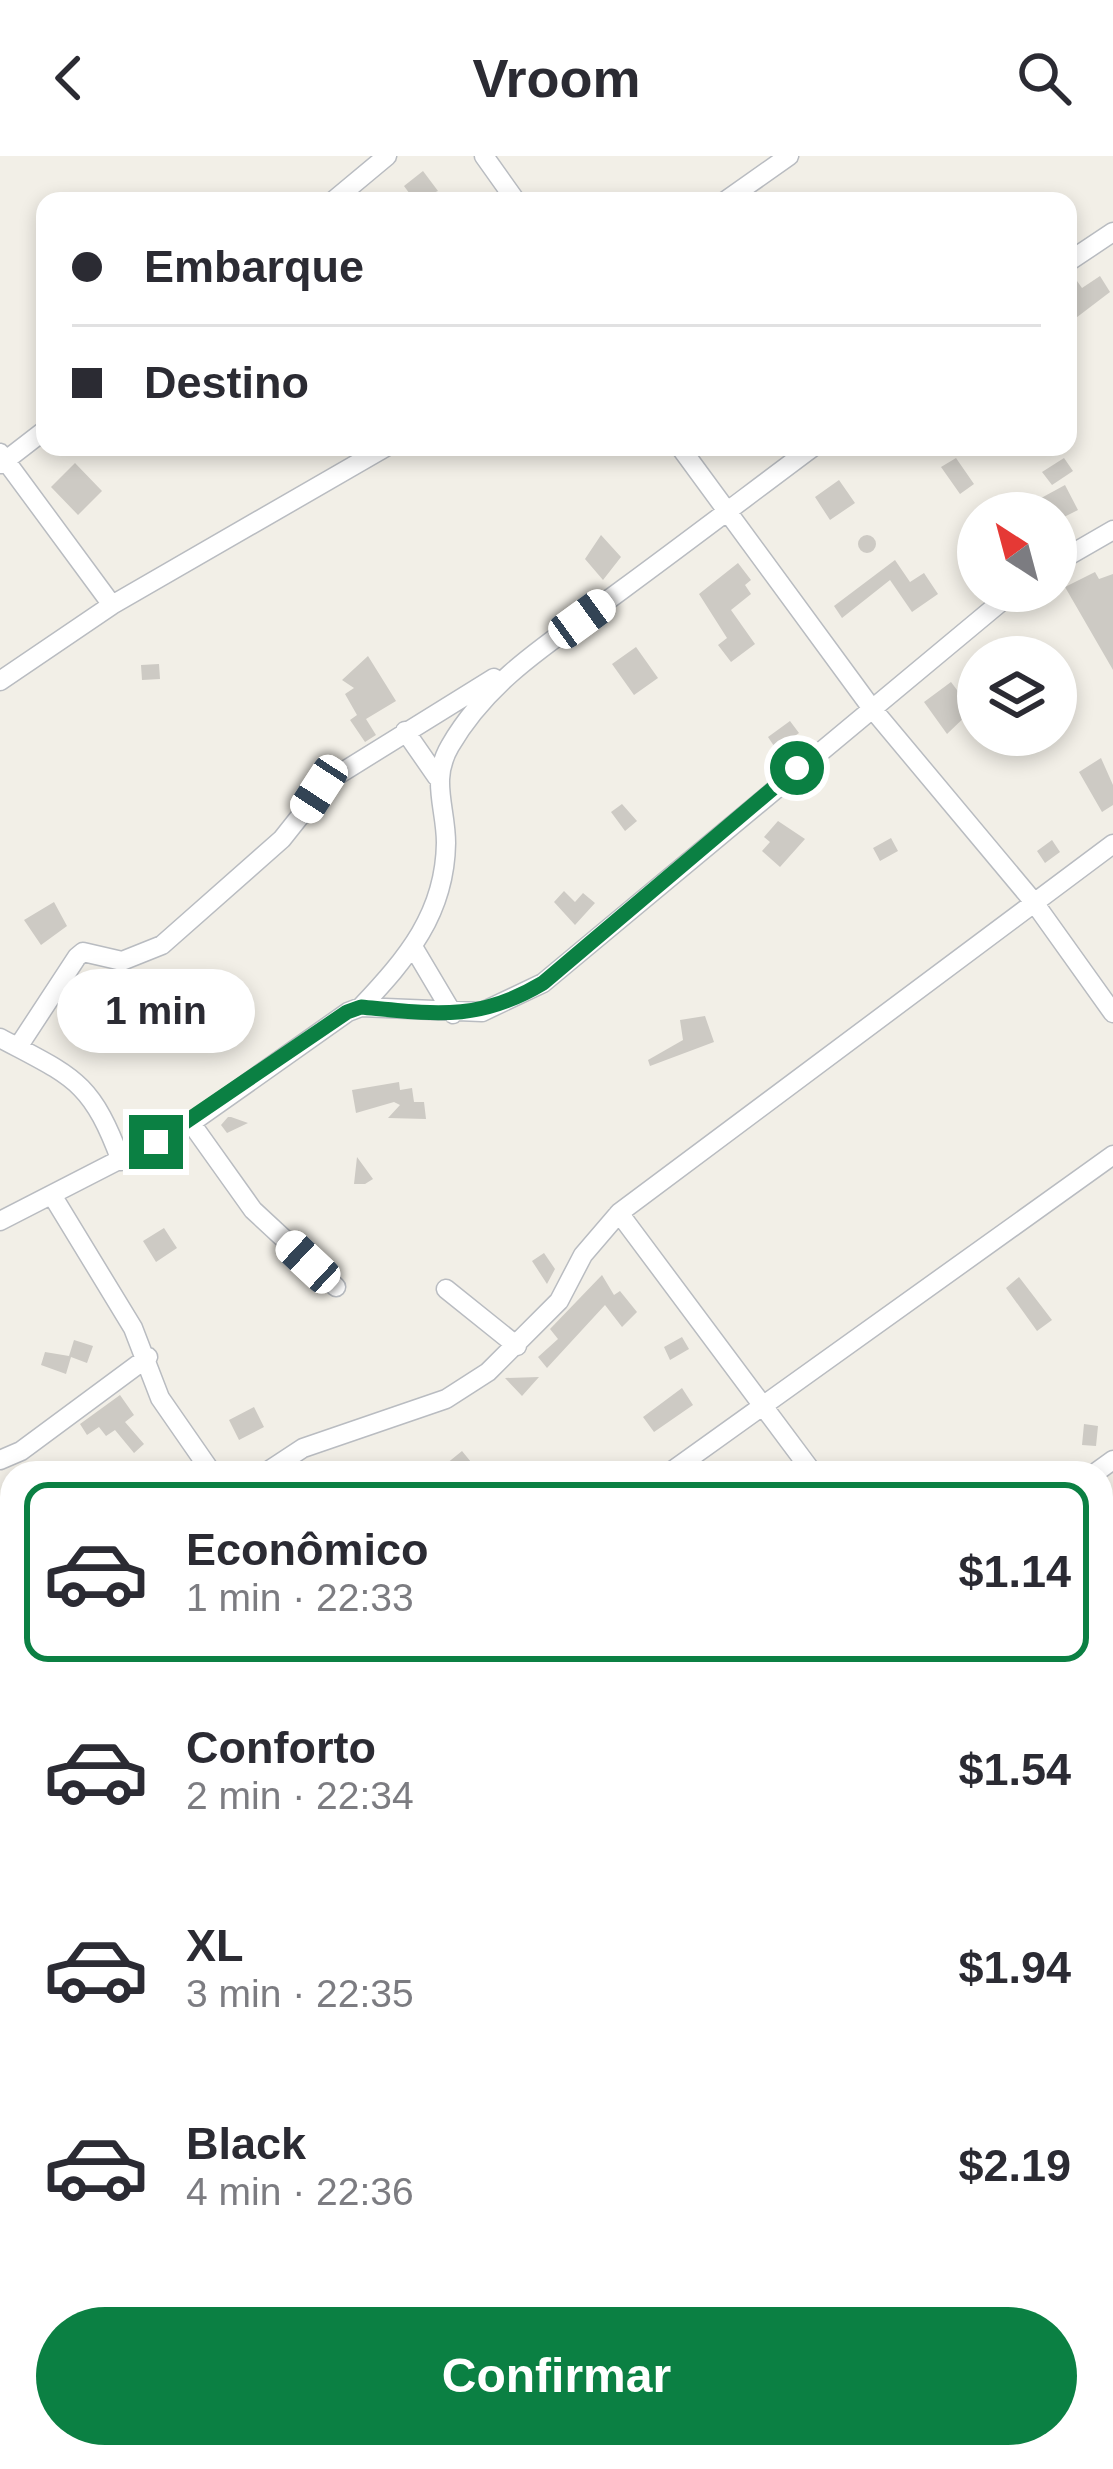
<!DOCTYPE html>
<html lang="pt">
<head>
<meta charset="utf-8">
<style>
  body { margin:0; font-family:Arial,sans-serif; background:#f7f7f7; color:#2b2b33; height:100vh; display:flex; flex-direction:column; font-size:45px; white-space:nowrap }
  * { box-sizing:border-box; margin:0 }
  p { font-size:39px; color:#7c7c81 }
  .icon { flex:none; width:66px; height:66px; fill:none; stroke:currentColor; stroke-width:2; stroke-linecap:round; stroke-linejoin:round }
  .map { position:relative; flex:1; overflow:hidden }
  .panel { position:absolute; left:0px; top:1305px; width:1113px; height:1008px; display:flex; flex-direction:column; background:#fff; border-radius:36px 36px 0 0; box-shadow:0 6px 18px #0003 }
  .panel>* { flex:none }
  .guide { position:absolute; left:36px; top:36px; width:1041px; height:264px; border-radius:24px; box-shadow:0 6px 18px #0003; display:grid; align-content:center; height:264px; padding:0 36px; background:#fff }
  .needle { width:78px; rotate:324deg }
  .tools { position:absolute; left:957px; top:336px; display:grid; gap:24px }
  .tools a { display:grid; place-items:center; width:120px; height:120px; border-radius:50%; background:#fff; box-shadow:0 6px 18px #0003; font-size:60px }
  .end { position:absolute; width:54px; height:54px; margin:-27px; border:15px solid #0b8043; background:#fff; box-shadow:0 0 0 6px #fff }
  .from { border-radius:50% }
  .bubble { position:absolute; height:84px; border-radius:42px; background:#fff; box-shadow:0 6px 18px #0003; font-size:39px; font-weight:700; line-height:84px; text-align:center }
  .car { position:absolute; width:36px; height:72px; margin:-36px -18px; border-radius:15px; box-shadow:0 0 9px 3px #0007; background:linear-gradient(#fff 24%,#345 0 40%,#fff 0 76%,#345 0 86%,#fff 0) }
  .guide b { display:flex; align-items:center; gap:42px; height:114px; font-size:45px }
  .guide b+b { border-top:3px solid #e1e1e2 }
  .guide i { width:30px; height:30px; background:#2b2b33 }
  ul { padding:21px 0 0; list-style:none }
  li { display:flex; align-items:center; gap:36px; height:180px; margin:0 24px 18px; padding:0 12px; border:6px solid transparent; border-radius:24px }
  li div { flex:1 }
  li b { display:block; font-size:45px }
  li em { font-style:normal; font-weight:700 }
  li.active { border-color:#0b8043 }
  li>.icon { width:108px; height:108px; stroke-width:1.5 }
  .cta { display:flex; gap:24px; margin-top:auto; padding:24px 36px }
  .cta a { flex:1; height:138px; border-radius:72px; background:#0b8043; color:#fff; font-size:48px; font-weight:700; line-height:138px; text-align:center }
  header { display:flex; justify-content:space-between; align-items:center; height:156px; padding:0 36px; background:#fff; font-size:54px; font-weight:700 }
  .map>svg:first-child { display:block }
  .building { fill:#cdcac4 }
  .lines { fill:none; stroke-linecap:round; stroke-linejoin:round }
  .street-casing { stroke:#b9bcc1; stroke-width:21 }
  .street { stroke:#fff; stroke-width:18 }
  .route { stroke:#0b8043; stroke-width:15 }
</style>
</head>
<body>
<header><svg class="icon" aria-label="back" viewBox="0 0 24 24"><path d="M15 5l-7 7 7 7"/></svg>Vroom<svg class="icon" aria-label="search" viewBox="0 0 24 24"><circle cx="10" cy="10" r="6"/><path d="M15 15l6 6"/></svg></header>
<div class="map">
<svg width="1113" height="2313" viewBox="0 0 1113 2313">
  <rect width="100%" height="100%" fill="#f2efe7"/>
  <path class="building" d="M423 15 438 35 415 45 404 30Z
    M1100 120 1110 136 1068 168V131L1077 125 1082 132Z
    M956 302 974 328 960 338 941 311Z
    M1064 302 1073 315 1052 329 1042 316Z
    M75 307 102 335 78 359 51 331Z
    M839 324 855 347 830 364 815 341Z
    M1065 329 1078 354 1056 365V357H1038L1032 347Z
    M858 388a9 9 0 1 1 18 0a9 9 0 1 1-18 0Z
    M601 379 621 401 603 424 585 403Z
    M895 404 910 426 924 417 938 438 912 456 890 424 842 462 834 450Z
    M738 407 751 424 745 429 751 438 731 454 755 488 731 506 718 489 727 482 699 438Z
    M1095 416 1099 423 1113 418V514L1065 431Z
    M636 491 658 522 634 539 612 508Z
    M368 500 396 545 366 563 376 579 365 586 350 564 357 559 345 538 354 532 342 524Z
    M159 508 160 523 142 524 141 509Z
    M951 526 972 554 947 578 924 546Z
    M790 565 799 577 776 593 768 581Z
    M1101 602 1113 629V649L1102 656 1079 616Z
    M622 648 637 665 625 675 611 656Z
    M778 665 805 683 780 711 762 695 770 686 764 681Z
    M891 682 898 695 880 705 873 692Z
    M1052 684 1060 696 1045 707 1037 695Z
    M564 735 575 746 583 737 595 747 575 769 554 746Z
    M54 746 67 770 41 789 24 764Z
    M705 860 714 886 650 910 648 904 683 884 680 864Z
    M399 926 400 934 412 932 414 946H424L426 963 388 962 400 949 394 946 356 957 352 934Z
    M228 961H231L248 967 227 977 221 969Z
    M357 1001 373 1023 365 1028H354Z
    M164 1072 177 1092 156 1106 143 1085Z
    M544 1097 555 1113 547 1128 532 1105Z
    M602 1119 614 1139 620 1135 637 1156 622 1171 605 1149 547 1212 538 1201 558 1183 550 1173Z
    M1019 1121 1052 1164 1037 1175 1006 1132Z
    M682 1181 689 1193 670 1204 664 1191Z
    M74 1184 93 1190 87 1207 71 1201 66 1218 41 1209 45 1196 69 1200Z
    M539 1221 522 1240 505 1222Z
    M682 1232 693 1249 654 1276 643 1261Z
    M120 1239 134 1259 125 1266 144 1288 134 1297 115 1274 106 1280 99 1271 87 1279 80 1268Z
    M254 1251 264 1271 239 1284 229 1264Z
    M1084 1268 1098 1270 1096 1290 1082 1289Z
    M462 1295 471 1306 458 1317H435Z"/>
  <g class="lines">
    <g class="street-casing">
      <path id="street" d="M484 0 516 45
        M333 45 387 0
        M725 45 789 0
        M1068 106 1113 76
        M680 291 870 550 1033 745 1113 857
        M0 297 112 449
        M1 308 45 274
        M1056 407 1113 374
        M0 525 112 449 386 291
        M405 575 437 621
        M415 794 453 858
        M361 851C407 802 445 758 446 687 446 651 430 624 450 590 491 519 559 481 623 433 687 386 750 338 813 291
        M0 882C73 921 91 924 121 1005
        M18 891 77 801 83 796 122 805 162 789 282 683 328 625 494 522
        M191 967 253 1054 336 1131
        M52 1039 133 1172 160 1242 212 1317
        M0 1065 191 967 348 856 361 851 482 856 543 827 1014 435
        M446 1133 517 1190
        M0 1304 21 1295 148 1201
        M265 1317 303 1292 446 1243 488 1216 559 1145 583 1099 619 1057
        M669 1317 1113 999
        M813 1317 619 1057 1113 688
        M1095 1317 1113 1304
        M0 1555 12 1552
        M1101 1619 1113 1611
        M1101 1709 1113 1725
        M1101 1919 1113 1911
        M0 1970 12 1980
        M0 2015 12 2006
        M1101 2226 1113 2218
        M293 2301 303 2313
        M893 2301 902 2313
        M19 2313 36 2301
        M474 2313 494 2301
        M948 2313 969 2301"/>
    </g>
    <use href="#street" class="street"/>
  </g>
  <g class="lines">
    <path class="route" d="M156 986 347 856 361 851C434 858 478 866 543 827L797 612"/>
  </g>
</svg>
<div class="tools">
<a><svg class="needle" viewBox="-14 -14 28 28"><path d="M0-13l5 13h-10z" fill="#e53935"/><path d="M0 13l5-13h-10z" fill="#7c7c81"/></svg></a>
<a><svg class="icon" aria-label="layers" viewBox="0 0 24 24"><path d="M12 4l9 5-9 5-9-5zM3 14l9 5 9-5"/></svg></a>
</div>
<i class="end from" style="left:797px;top:612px"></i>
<i class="end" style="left:156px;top:986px"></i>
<div class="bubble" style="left:57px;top:813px;width:198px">1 min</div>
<i class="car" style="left:582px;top:463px;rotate:54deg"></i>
<i class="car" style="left:319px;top:633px;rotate:213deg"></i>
<i class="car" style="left:308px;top:1106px;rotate:313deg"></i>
<div class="guide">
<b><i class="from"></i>Embarque</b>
<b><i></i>Destino</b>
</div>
<section class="panel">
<ul>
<li class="active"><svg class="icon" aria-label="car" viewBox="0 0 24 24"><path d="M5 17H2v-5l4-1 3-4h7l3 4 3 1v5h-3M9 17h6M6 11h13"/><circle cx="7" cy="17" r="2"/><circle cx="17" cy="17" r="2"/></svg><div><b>Econômico</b><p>1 min · 22:33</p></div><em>$1.14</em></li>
<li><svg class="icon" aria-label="car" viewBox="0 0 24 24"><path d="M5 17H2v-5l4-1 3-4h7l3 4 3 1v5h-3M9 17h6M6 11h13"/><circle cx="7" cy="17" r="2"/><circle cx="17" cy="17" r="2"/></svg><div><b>Conforto</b><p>2 min · 22:34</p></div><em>$1.54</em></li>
<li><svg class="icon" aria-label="car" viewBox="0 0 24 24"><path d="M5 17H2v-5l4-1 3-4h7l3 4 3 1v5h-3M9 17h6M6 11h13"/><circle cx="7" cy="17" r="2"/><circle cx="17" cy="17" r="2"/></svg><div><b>XL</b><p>3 min · 22:35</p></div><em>$1.94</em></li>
<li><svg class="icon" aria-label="car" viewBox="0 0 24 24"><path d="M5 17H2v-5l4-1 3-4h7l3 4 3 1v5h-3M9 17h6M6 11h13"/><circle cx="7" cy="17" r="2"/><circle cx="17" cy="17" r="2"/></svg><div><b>Black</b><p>4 min · 22:36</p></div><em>$2.19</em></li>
</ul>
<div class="cta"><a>Confirmar</a></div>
</section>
</div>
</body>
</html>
